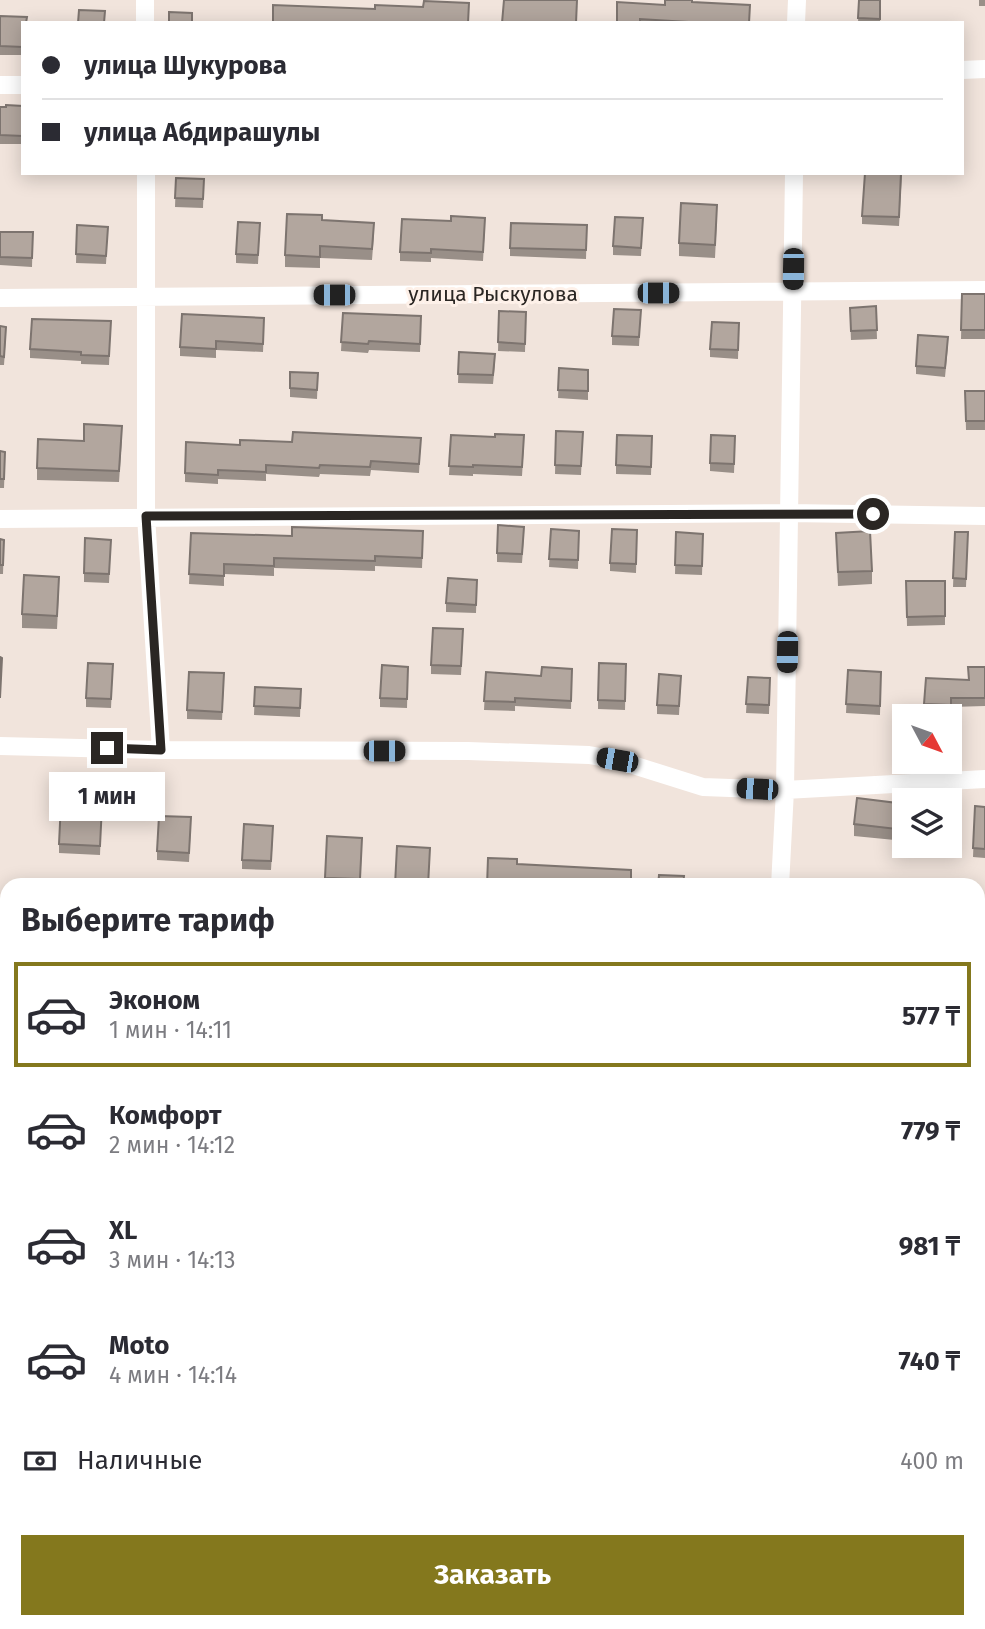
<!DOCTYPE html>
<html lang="ru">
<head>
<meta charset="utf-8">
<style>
  body { margin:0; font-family:"Fira Sans",sans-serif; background:#f7f7f7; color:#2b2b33; height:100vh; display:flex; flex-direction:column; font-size:26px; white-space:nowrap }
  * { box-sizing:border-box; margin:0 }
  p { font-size:23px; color:#7c7c81 }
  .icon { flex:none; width:38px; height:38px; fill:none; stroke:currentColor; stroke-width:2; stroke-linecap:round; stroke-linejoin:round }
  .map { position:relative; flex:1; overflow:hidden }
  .drawer { position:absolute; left:0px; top:878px; width:985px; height:751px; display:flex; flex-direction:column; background:#fff; border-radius:21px 21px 0 0; box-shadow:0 4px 18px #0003 }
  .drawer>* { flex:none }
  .guide { position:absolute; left:21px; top:21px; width:943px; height:154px; border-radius:0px; box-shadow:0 4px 18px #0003; display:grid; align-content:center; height:154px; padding:0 21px; background:#fff }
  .needle { width:46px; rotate:131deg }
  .tools { position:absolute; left:892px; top:704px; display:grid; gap:14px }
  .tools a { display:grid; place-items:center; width:70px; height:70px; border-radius:0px; background:#fff; box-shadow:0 4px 18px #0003; font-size:35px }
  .end { position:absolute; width:32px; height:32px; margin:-16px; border:9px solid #2a2623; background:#fff; box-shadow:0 0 0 4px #fff }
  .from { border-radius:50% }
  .bubble { position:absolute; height:49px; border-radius:0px; background:#fff; box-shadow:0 4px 18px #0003; font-size:23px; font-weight:700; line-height:49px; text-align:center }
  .car { position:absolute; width:21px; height:42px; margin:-21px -10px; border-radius:9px; box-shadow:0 0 5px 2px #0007; background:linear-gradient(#222 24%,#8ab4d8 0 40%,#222 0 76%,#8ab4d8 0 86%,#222 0) }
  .guide b { display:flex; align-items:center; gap:24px; height:66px; font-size:26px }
  .guide b+b { border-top:2px solid #e1e1e2 }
  .guide i { width:18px; height:18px; background:#2b2b33 }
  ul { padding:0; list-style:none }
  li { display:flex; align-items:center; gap:21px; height:105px; margin:0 14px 10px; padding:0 7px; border:4px solid transparent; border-radius:0px }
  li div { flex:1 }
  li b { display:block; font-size:26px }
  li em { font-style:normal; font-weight:700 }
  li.on { border-color:#84781d }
  li>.icon { width:63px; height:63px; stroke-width:1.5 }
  h2 { padding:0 21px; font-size:32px; line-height:84px }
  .pay { display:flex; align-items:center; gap:18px; height:77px; padding:0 21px; font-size:26px }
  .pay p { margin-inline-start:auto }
  .primary-button { display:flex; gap:14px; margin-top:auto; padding:14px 21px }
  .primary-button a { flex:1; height:80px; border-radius:0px; background:#84781d; color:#fff; font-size:28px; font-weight:700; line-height:80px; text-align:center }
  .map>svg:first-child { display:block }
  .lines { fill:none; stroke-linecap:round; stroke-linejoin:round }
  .street { stroke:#fff; stroke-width:18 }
  .wall { fill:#998f88 }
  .building { fill:#b2a69e; stroke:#7d746f; stroke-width:2 }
  .route { stroke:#2a2623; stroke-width:9 }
  .labels { text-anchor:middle; stroke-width:6; stroke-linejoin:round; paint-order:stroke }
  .street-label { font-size:21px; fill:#2a2623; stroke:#fef1e9 }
</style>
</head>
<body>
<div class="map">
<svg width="985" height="1629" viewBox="0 0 985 1629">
  <rect width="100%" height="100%" fill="#f1e4dc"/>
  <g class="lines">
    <path class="street" d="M145 0V23
      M796 23 797 0
      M962 70 985 69
      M0 85H23
      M146 173V516L161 750
      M0 298 985 290
      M0 519 790 513 985 516
      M0 746 161 750 468 751 589 755 617 760 703 787 785 790 985 779
      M780 886 785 790 794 173
      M978 955H985
      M0 1138H7
      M978 1208 985 1209
      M978 1429 985 1430
      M0 1436 7 1437
      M598 1622 727 1629
      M69 1629V1622
      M278 1629 279 1622
      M494 1629 495 1622
      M811 1629 812 1622"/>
  </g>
  <path class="wall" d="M859 0H881L880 23H858Z
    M979 0H985V6H979Z
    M617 2 665 5 692 2 749 23H617Z
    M0 16 23 23V55H0Z
    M23 106V144H0V107Z
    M902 173 899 226 862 224V216Z
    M176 178 204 179 203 208 175 207Z
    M643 218 641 256 613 255V246Z
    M717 218 715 258 679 256V243Z
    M322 220 374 234 372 260 320 258V268L285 267V255Z
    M260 223 258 264 236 263V254Z
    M77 225 108 227 106 264 76 263Z
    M587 225 586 259 510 256V248Z
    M485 227 483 261 431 258V262L400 261V252Z
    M0 232H33L32 267 0 265Z
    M962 294H985V339H961Z
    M876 306 877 339 851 340 850 316Z
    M641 310 639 346 612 345V336Z
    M499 311 526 312 525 352 498 351Z
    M343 313 421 324 420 352 369 350 368 353 341 351Z
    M111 321 109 365 81 364V361L30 358V349Z
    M739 323 738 359 710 357V349Z
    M0 326 6 336 4 365H0Z
    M264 326 263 352 216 350V358L180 356V347Z
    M948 346 945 377 916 374V366Z
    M459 352 495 363 493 384 458 383Z
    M559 368 588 370V400L558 398Z
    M290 372 318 373 317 399 290 397Z
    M965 391H985V430H966Z
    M556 431 583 432 581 475 555 474Z
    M451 435 524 444 522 476 473 474V476L449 475Z
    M122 438 119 482 37 480V468L84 441Z
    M421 438 419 473 371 470 370 476 320 474 319 477 266 474V481L218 479V484L185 482V473L240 445 292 442Z
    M652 445 651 475 616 474V465Z
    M735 445 734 473 710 471V463Z
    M0 451 5 461 4 488H0Z
    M551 529 579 531 578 569 549 567Z
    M637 530 636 573 610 571V563Z
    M676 532 703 543 702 575 675 574Z
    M955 532H968L966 587H953Z
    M191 533 423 541 422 568 375 566V571L274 568V576L224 574V586L189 584Z
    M836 533 872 571V584L838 586Z
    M524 536 522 563 497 562V553Z
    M0 539 4 540 3 574H0Z
    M111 540 109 583 84 582V573Z
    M477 580 476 613 446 612V603Z
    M906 581H945V625L907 626Z
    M59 590 57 629 22 628V614Z
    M463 638 461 675 431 674V665Z
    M113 664 111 708 86 707V698Z
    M626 664 625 710 598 709V700Z
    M408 667 407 708 380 707V698Z
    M985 667V706L951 707V714L924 713V704L968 680Z
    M572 669 571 709 515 706V711L484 710 486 672 541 676Z
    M848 670 881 672 880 715 846 713Z
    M681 676 679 715 657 714V705Z
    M748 677 770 678 769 714 746 713Z
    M224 682 222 720 187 719V710Z
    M255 687 301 689 300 717 254 715Z
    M905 804V841L854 836V824Z
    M102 805 100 855 59 853V844Z
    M975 806 985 807V858L973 857Z
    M191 826 189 862 157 860V851Z
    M273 834 271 870 242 869V860Z
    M327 836 362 847 360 886H325Z
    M908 845H945V849H908Z
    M978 1274 985 1275V1326H978Z
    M978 1354 985 1371 984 1399H978Z
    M0 1471H7V1578H0Z
    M0 1591H7V1622H36V1629L0 1628Z"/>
  <path class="building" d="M504 0H577L576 23H502Z
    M665 0H692V2L750 5 749 23H705L640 19V23L617 22V2L665 5Z
    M859 0H880V19L858 18Z
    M424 1 469 3 468 23H273V5L375 9V5L423 7Z
    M79 10 105 11 104 23H78Z
    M169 12 192 13V23H169Z
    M0 16 27 17 26 23H23V47L0 46Z
    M6 105 23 106V136L0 135V107H6Z
    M865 173H901L899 217 862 216Z
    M176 178 204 179 203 199 175 198Z
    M681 203 717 205 715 245 679 243Z
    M287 214 322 215V220L374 223 372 249 320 246V257L285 255Z
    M451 216 485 218 483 252 431 249V253L400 252 402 219 451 221Z
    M615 217 643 218 641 248 613 246Z
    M238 222 260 223 258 255 236 254Z
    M511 223 587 225 586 250 510 248Z
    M77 225 108 227 106 256 76 254Z
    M0 232H33L32 258 0 257Z
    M962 294H985V330H961Z
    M876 306 877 330 851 331 850 308Z
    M614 309 641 310 639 337 612 336Z
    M499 311 526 312 525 344 498 342Z
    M343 313 421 316 420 344 369 341 368 344 341 342Z
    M182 314 264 318 263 344 216 341V349L180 347Z
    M32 319 111 321 109 356 81 355V352L30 349Z
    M712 322 739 323 738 350 710 349Z
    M0 326 6 327 4 357 0 356Z
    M918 335 948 337 945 368 916 366Z
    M459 352 495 354 493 375 458 374Z
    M559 368 588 370V391L558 390Z
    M290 372 318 373 317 390 290 388Z
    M965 391H985V421H966Z
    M84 424 122 426 119 471 37 468 38 439 84 441Z
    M556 431 583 432 581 466 555 465Z
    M293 432 421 438 419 464 371 461 370 467 320 465 319 468 266 465V472L218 470V475L185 473 186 442 240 445V440L292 442Z
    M495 434 524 435 522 467 473 465V467L449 466 451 435 495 437Z
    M617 435 652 436 651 467 616 465Z
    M711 435 735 436 734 464 710 463Z
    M0 451 5 452 4 479H0Z
    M498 525 524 527 522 554 497 553Z
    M292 527 423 531 422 558 375 556V561L274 558V566L224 564V576L189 574 191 533 292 536Z
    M551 529 579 531 578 560 549 559Z
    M612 529 637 530 636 564 610 563Z
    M870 531 872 571 838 572 836 533Z
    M676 532 703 534 702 566 675 565Z
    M955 532H968L966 579 953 578Z
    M85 538 111 540 109 574 84 573Z
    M0 539 4 540 3 565H0Z
    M24 575 59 577 57 616 22 614Z
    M448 578 477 580 476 605 446 603Z
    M906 581H945V616L907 617Z
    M433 628 463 629 461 666 431 665Z
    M0 657 2 658 0 698Z
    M88 663 113 664 111 699 86 698Z
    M599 663 626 664 625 701 598 700Z
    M382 665 408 667 407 699 380 698Z
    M542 667 572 669 571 701 515 698V702L484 701 486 672 541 676Z
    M968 667H985V698H951V705L924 704 926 678 969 680Z
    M848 670 881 672 880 706 846 704Z
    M189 672 224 673 222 712 187 710Z
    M659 674 681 676 679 706 657 705Z
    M748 677 770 678 769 705 746 704Z
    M255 687 301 689 300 708 254 706Z
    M857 798 905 804V830L854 824Z
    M61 803 102 805 100 846 59 844Z
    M975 806 985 807V849L973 848Z
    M159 816 191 817 189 853 157 851Z
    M244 824 273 826 271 861 242 860Z
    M327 836 362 838 360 879 325 878Z
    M397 846 430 848 428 886 395 885Z
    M488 858 517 859V864L631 870V886H487Z
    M659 875 684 876 683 886H658Z
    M728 879 757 880V886H728Z
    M978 1274 985 1275V1313H978Z
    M978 1354H985L984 1390H978Z
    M0 1471H7V1561H0Z
    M0 1591H7V1615H0Z
    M218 1622H250V1629H218Z
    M331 1622H366L364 1629H329Z
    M95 1623 124 1624V1629H95Z
    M432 1623 456 1624V1629H432Z"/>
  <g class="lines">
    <path class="route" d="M107 748 161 750 146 516 873 514"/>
  </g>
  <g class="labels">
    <g class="street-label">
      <text x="493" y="301">улица Рыскулова</text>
    </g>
  </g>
</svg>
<div class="tools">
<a><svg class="needle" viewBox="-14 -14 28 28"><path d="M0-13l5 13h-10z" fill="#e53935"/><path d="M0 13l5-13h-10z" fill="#7c7c81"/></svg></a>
<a><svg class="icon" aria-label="layers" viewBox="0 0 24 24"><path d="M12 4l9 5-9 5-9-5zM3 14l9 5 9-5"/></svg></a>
</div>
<i class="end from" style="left:873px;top:514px"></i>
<i class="end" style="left:107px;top:748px"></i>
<div class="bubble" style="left:49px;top:772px;width:116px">1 мин</div>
<i class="car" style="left:793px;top:269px;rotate:181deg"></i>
<i class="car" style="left:658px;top:293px;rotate:90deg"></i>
<i class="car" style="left:334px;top:295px;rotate:270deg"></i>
<i class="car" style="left:787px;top:652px;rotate:181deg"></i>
<i class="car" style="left:384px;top:751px;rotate:90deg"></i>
<i class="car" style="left:617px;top:760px;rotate:280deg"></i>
<i class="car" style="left:757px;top:789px;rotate:273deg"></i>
<div class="guide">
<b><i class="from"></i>улица Шукурова</b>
<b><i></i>улица Абдирашулы</b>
</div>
<section class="drawer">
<h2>Выберите тариф</h2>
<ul>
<li class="on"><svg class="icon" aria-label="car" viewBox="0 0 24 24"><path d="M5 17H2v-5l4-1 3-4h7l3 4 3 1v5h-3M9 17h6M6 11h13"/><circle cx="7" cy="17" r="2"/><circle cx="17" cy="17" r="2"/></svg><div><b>Эконом</b><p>1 мин · 14:11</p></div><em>577 ₸</em></li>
<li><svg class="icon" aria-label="car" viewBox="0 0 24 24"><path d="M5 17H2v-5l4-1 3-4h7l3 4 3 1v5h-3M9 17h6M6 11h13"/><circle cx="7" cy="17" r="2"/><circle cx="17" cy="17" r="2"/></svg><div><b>Комфорт</b><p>2 мин · 14:12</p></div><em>779 ₸</em></li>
<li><svg class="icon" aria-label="car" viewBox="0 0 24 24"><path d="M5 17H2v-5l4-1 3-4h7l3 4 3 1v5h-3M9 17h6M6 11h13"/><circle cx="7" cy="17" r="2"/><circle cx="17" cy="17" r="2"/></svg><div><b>XL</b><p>3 мин · 14:13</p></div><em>981 ₸</em></li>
<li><svg class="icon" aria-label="car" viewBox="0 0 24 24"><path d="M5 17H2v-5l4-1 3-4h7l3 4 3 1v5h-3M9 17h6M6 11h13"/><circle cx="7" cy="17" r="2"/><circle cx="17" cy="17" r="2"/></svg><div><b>Moto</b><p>4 мин · 14:14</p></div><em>740 ₸</em></li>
</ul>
<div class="pay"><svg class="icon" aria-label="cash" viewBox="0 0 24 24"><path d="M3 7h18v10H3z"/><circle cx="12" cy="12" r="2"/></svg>Наличные<p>400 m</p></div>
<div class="primary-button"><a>Заказать</a></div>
</section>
</div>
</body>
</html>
